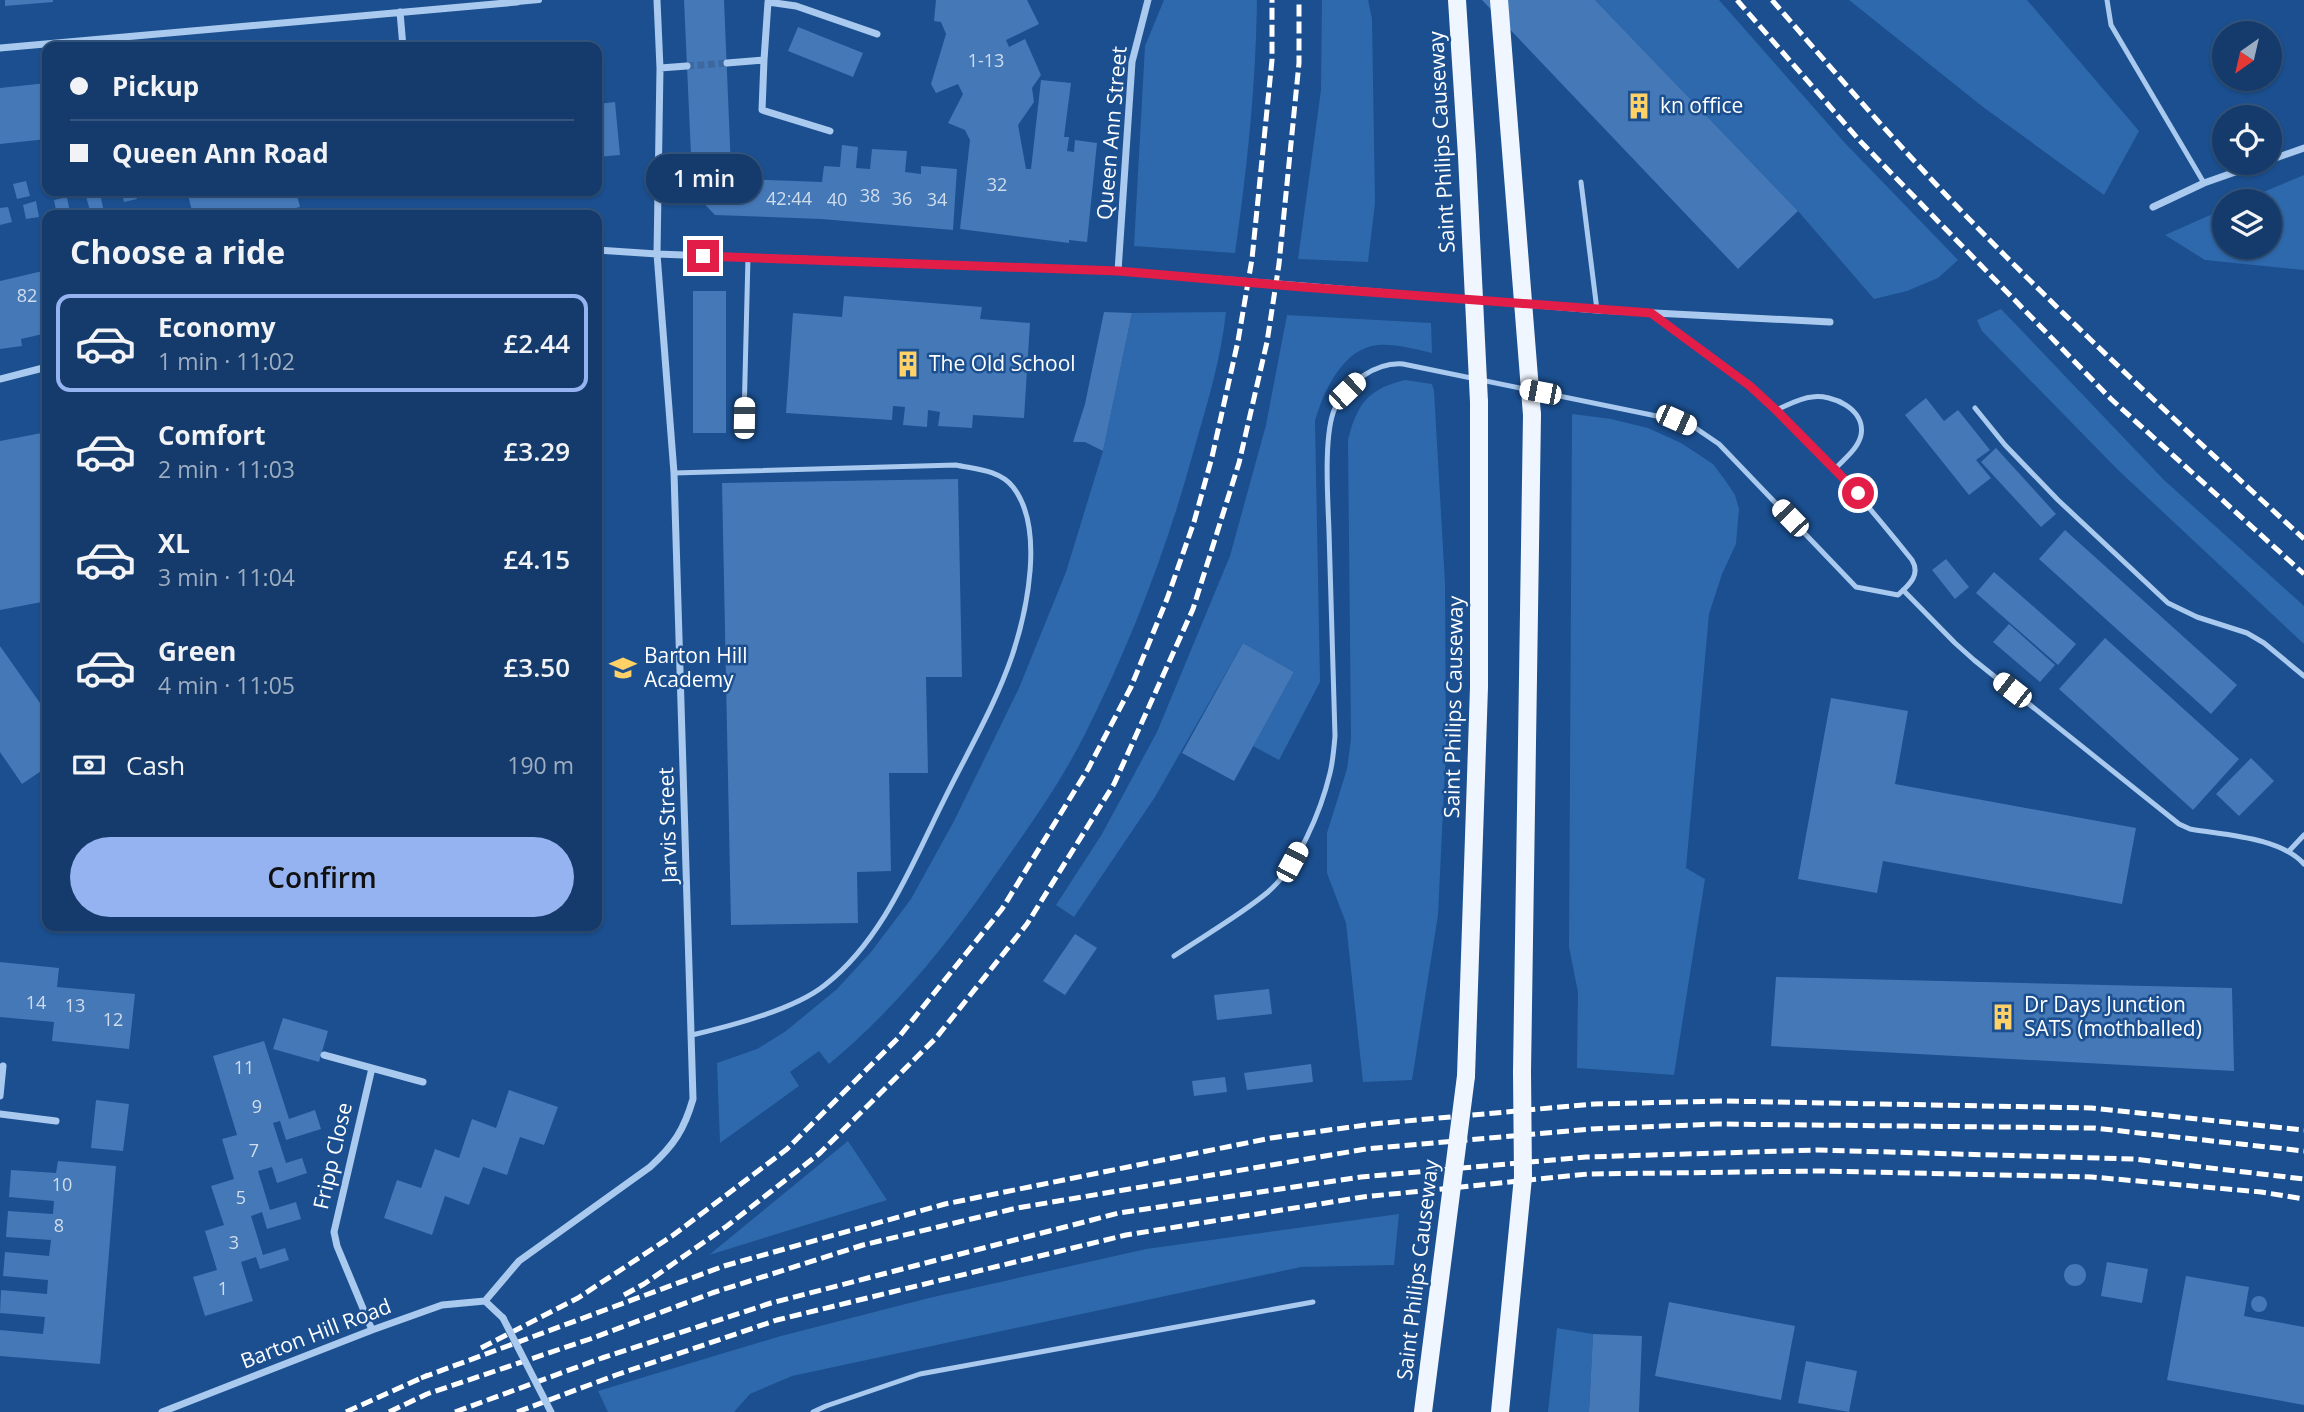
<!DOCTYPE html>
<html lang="en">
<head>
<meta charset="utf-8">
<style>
  body { margin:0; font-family:"Open Sans",sans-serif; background:#214673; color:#f1f3f6; height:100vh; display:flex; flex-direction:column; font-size:26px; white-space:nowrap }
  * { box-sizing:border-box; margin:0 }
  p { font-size:23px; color:#9dadc1 }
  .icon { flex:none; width:38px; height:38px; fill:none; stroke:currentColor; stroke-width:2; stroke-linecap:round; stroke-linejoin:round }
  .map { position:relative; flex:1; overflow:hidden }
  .sheet { position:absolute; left:42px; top:210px; width:560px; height:721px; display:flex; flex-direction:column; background:#143b6b; border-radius:14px; box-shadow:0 2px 5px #0004,0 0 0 2px #33557e }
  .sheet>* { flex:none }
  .banner { position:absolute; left:42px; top:42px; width:560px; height:154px; border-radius:14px; box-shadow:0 2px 5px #0004,0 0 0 2px #33557e; display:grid; align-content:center; height:154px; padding:0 28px; background:#143b6b }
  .needle { width:46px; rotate:214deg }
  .fabs { position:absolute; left:2212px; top:21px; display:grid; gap:14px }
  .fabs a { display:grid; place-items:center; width:70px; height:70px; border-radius:50%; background:#143b6b; box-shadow:0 2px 5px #0004,0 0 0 2px #33557e; font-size:35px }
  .end { position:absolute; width:32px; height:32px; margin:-16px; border:9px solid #e11d48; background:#fff; box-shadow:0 0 0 4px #fff }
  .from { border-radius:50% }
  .bubble { position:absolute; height:49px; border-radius:24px; background:#143b6b; box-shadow:0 2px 5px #0004,0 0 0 2px #33557e; font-size:23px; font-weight:600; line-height:49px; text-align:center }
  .car { position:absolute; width:21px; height:42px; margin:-21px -10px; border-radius:9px; box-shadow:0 0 5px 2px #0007; background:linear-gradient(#fff 24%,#345 0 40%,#fff 0 76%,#345 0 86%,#fff 0) }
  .banner b { display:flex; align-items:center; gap:24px; height:66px; font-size:26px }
  .banner b+b { border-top:2px solid #33557e }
  .banner i { width:18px; height:18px; background:#f1f3f6 }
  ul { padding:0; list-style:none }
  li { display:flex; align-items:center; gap:21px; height:98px; margin:0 14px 10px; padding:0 14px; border:4px solid transparent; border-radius:14px }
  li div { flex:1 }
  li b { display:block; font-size:26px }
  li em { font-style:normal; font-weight:600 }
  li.selected { border-color:#95b2f1 }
  li>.icon { width:63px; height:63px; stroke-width:1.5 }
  h2 { padding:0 28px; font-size:32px; line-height:84px }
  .pay { display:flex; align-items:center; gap:18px; height:77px; padding:0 28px; font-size:26px }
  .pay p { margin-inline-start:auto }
  .action { display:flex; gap:14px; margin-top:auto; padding:14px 28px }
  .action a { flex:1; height:80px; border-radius:42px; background:#95b2f1; color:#111; font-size:28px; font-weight:600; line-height:80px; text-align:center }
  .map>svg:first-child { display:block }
  .green { fill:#2e69ad }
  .building { fill:#4478b7 }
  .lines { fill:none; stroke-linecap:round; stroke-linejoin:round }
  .minor-tunnel { stroke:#3d69a0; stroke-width:7; stroke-dasharray:7 3.5; stroke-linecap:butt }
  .service { stroke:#a9c9ee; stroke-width:5 }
  .pedestrian { stroke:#a9c9ee; stroke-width:6 }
  .minor { stroke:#a9c9ee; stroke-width:7 }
  .primary { stroke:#f0f6ff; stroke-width:18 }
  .rail { stroke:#fff; stroke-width:5; stroke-dasharray:12 5; stroke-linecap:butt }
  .minor-bridge { stroke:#a9c9ee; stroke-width:7 }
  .primary-bridge { stroke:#f0f6ff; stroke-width:18 }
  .route { stroke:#e11d48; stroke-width:9 }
  .labels { text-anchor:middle; stroke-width:5; stroke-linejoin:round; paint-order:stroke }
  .number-label { font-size:18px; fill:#d0dded }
  .poi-label { font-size:21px; fill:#fff; stroke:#1b4f8f; text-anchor:start }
  .street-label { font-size:21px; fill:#fff; stroke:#1b4f8f }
</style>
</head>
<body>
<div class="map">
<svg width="2304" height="1412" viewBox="0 0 2304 1412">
  <rect width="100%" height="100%" fill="#1b4f8f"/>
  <path class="green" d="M1164 0H1257C1256 85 1247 169 1235 253L1134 246 1145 46Z
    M1322 0H1368L1372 19 1375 203 1368 262 1298 259 1321 90Z
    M1595 0H1719L1844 142 1958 260 1938 278 1907 291 1874 299 1798 211Z
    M1849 0H2027L2139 131 2104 195 1983 107Z
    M2304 175V270L2205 260 2165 235 2224 209V247H2270V201H2242Z
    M2001 309 2164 480 2304 606V644L2117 469 1982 331 1977 320Z
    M1226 312C1221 358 1208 401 1195 446 1168 546 1131 643 1084 736 1059 786 1025 832 993 878 946 946 893 1011 829 1064L819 1051 790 1072 799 1086 720 1143 717 1063 757 1049 786 1031 837 989 871 952 911 899 954 821 1019 688 1066 572 1103 451 1132 313Z
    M1287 315 1431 323 1432 353C1414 349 1396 344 1378 345 1343 348 1323 392 1315 421L1320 682 1279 760 1253 746 1294 672 1243 643 1155 797 1074 917 1056 905 1102 834 1157 732 1230 556 1266 425Z
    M1405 380 1432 384 1434 391 1445 583 1446 748 1438 915 1412 1080 1363 1082 1346 923 1327 873V833L1347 769 1351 739 1348 440C1357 404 1368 389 1405 380Z
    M1572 414 1611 419 1648 428 1681 443 1713 464 1725 480 1735 495 1739 509 1736 544 1722 574 1709 614 1686 868 1705 879 1674 1075 1577 1068 1578 992 1569 947Z
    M848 1141 887 1200 709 1255Z
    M1399 1214 1394 1265 1301 1267 792 1376 750 1394 734 1412H608L598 1391 781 1336 929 1298 1146 1249Z
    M1557 1328 1593 1334 1589 1412H1548Z"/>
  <path class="building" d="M5 0H53V2L5 6Z
    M684 0H724L731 169 741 179 822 182 824 166 840 167 842 145 858 147 856 168 870 169 872 149 907 151 905 172 921 174V166L957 169 953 230 821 219 715 215 689 188 691 155Z
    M936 0H1027L1039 24 1006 40 1009 47 1025 39 1041 75 1032 88 1034 102 1018 125 1026 169H1031L1041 80 1071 83 1064 137H1069L1067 151 1074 152 1075 140 1097 143 1087 242 1069 240V243L960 229 970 140 965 130 948 123 963 94 958 84 936 93 931 84 946 34 941 22 934 21Z
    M1482 0H1595L1798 211 1738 269Z
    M798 27 863 53 853 77 788 51Z
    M47 83V139L0 144V88Z
    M615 102 620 155 597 157V104Z
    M26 181 30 196 17 199 13 184Z
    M121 191H135L137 199 124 202Z
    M204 191H296L300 207 267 215H193L188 195Z
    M100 193 103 208 90 211 86 196Z
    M67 197 70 213 57 215 54 200Z
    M36 201 39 217 26 219 23 205Z
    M8 207 12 222 0 225V208Z
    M47 270V333L21 339 22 346 0 349V281Z
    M693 291H726V433H693Z
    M844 296 982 307 980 319 1030 323 1024 418 973 415 972 428 938 426 940 412 928 410 927 427 903 425 905 407 893 406 892 420 786 413 793 313 842 317Z
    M1104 312 1132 313 1103 451 1085 442H1073L1085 404Z
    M1926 398 1944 421 1958 410 1990 450 1976 460 1991 478 1969 495 1905 415Z
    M47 432V601L0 610V441Z
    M1996 448 2056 514 2041 527 1981 462Z
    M958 479 962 677H926L928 773H889L891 871 857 872 858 923 731 925 722 483Z
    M2065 530 2237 685 2211 714 2039 559Z
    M1946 559 1969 587 1955 599 1932 570Z
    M1994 572 2076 644 2058 665 1976 593Z
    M2009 624 2055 665 2040 682 1993 642Z
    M2105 638 2239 759 2193 810 2059 689Z
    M1243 643 1294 672 1234 781 1182 753Z
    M0 646 47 713V767L22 784 0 752Z
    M1831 698 1908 711 1895 784 2136 828 2122 904 1883 861 1877 893 1798 879Z
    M2251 758 2274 781 2239 816 2216 794Z
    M1075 934 1097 948 1065 995 1043 981Z
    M0 962 59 968 57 987 135 994 129 1049 52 1041 54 1022 0 1017Z
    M1776 977 2232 988 2234 1071 1771 1046Z
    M1269 989 1272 1014 1217 1020 1214 995Z
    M283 1018 328 1031 319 1062 273 1049Z
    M264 1041 289 1119 315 1110 321 1129 286 1140 280 1121 273 1123 286 1163 302 1158 307 1173 277 1183 272 1167 258 1171 270 1210 296 1202 301 1219 267 1229 262 1212 251 1216 263 1255 285 1248 289 1260 260 1269 256 1257 241 1262 253 1301 205 1316 193 1277 217 1270 205 1231 224 1225 211 1186 234 1179 222 1139 237 1135 213 1056Z
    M1311 1064 1313 1082 1247 1090 1244 1073Z
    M1225 1077 1227 1092 1194 1096 1192 1081Z
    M509 1090 558 1107 544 1145 520 1137 507 1175 483 1167 469 1205 445 1196 432 1235 384 1218 397 1180 421 1188 435 1149 459 1158 472 1119 496 1128Z
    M96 1100 129 1104 123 1151 91 1148Z
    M58 1161 116 1166 100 1364 0 1356V1330L43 1334 45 1317 0 1313 1 1290 47 1294 48 1280 3 1276 5 1252 49 1256 51 1240 6 1237 8 1211 53 1214 54 1201 9 1197 11 1170 56 1173Z
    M2107 1262 2148 1269 2142 1303 2101 1296Z
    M2064 1275a11 11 0 1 1 22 0a11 11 0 1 1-22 0Z
    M2186 1276 2249 1287 2244 1316 2304 1327V1405L2167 1380Z
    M2251 1304a8 8 0 1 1 16 0a8 8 0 1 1-16 0Z
    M1669 1302 1795 1326 1781 1400 1655 1376Z
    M1593 1334 1642 1336 1639 1412H1589Z
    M1806 1361 1857 1371 1849 1412 1798 1403Z"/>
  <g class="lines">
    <path class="minor-tunnel" d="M687 66 727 63"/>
    <path class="service" d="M2107 0 2111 25 2204 183
      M1581 182 1597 310
      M1975 408 2005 445 2058 500 2168 603 2197 617 2247 633 2264 643 2304 676
      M1776 410C1788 405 1800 398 1812 397 1832 394 1866 409 1861 435 1858 449 1844 459 1835 469
      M744 418 748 257
      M674 473 956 465C975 469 1000 470 1013 487 1045 528 1027 611 1012 656 995 706 967 753 944 800 912 864 883 940 825 985 794 1010 731 1026 692 1035
      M1903 590 1955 643 1974 660 2179 824 2190 829C2224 835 2280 837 2304 864
      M2289 851 2304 835
      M1174 956C1205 935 1239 916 1268 892 1298 866 1321 811 1330 773 1333 761 1334 748 1335 736 1333 667 1331 599 1329 531 1328 501 1323 434 1335 408 1346 383 1376 362 1403 364L1676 420 1694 427 1719 444 1856 587 1898 595C1909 585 1921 575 1912 560 1863 499 1812 439 1752 388 1720 361 1685 338 1652 314
      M813 1412 826 1406 920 1374 1313 1302"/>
    <path class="pedestrian" d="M517 2 539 0"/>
    <path class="minor" d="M400 12 403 47
      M0 48 517 2
      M764 60 768 2 796 6 877 34
      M727 63 764 60 762 110 830 131
      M660 68 687 66
      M2270 160 2304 148
      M2153 207 2204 183 2261 163
      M597 250 657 254 1118 271 1597 310 1830 322
      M1118 271 1132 62 1148 0
      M0 379 47 367
      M324 1055 423 1082
      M0 1096 3 1066
      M0 1114 56 1121
      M485 1301 519 1261 650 1167C674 1145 684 1130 693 1099L674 473 657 254 660 68 657 0
      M485 1301 503 1318
      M372 1330 337 1246 334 1232 372 1068
      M162 1412 372 1330 442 1305 485 1301"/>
    <path class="primary" d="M1522 1072 1532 415
      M1466 1076 1479 687V402"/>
    <path class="rail" d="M1737 0 1860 141 2111 399 2304 574
      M1772 0C1837 75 1902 150 1971 221 2078 331 2191 435 2304 539
      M624 1295 644 1284 727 1226 820 1153 936 1038 1027 924 1114 784 1193 609 1239 463 1267 342 1279 264 1299 63V0
      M481 1348 578 1298 672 1236 787 1149 898 1038 1002 909 1088 769 1131 687 1167 599 1194 522 1212 457 1238 341 1252 259 1272 60V0
      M421 1378 724 1266 945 1204 1271 1138 1373 1124 1594 1104 1724 1101 2092 1108 2304 1130
      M346 1412 428 1375
      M389 1412 427 1394 590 1339 712 1293 863 1245 1017 1208 1366 1149 1591 1129 1717 1124 2094 1128 2304 1151
      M455 1412 602 1358 771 1303 1119 1213 1361 1177 1586 1157 1818 1150 2134 1159 2304 1179
      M517 1412 616 1375 777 1320 1126 1235 1363 1197 1588 1174 1820 1171 2092 1177 2261 1192 2304 1199"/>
    <path class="minor-bridge" d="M503 1318 551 1412"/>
    <path class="primary-bridge" d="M1457 0 1467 156 1479 402
      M1499 0 1532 415
      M1423 1412 1466 1076
      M1500 1412 1523 1177 1522 1072"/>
  </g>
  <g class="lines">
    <path class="route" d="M703 256 1118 271 1302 287 1651 313 1750 386 1776 410 1858 493"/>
  </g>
  <defs>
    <g id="building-bare" transform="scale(2.1)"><path d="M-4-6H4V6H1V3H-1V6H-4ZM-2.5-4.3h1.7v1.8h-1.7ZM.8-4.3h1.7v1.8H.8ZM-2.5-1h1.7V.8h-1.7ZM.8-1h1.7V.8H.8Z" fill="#ffd166" stroke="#1b4f8f" stroke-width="2.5" paint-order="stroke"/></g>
    <g id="school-bare" transform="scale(2.1)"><path d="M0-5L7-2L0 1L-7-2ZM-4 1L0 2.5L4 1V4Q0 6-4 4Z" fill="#ffd166" stroke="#1b4f8f" stroke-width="2.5" paint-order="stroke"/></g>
  </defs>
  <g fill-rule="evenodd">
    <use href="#building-bare" x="1639" y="106"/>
    <use href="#building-bare" x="908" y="364"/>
    <use href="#school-bare" x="623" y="668"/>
    <use href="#building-bare" x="2003" y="1017"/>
  </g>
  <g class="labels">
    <g class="number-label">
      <text x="986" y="67">1-13</text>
      <text x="997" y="191">32</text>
      <text x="870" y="202">38</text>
      <text x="789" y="205">42:44</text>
      <text x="902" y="205">36</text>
      <text x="837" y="206">40</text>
      <text x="937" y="206">34</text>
      <text x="27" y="302">82</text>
      <text x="36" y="1009">14</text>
      <text x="75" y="1012">13</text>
      <text x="113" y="1026">12</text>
      <text x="244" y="1074">11</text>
      <text x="257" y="1113">9</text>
      <text x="254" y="1157">7</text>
      <text x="62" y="1191">10</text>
      <text x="241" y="1204">5</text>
      <text x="59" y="1232">8</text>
      <text x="234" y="1249">3</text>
      <text x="223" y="1295">1</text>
    </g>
    <g class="poi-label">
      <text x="1660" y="113">kn office</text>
      <text x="929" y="371">The Old School</text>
      <text x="644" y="663">Barton Hill<tspan x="644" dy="24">Academy</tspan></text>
      <text x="2024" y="1012">Dr Days Junction<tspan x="2024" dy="24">SATS (mothballed)</tspan></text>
    </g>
    <g class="street-label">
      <text transform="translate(1112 133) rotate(-85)" y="7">Queen Ann Street</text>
      <text transform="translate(1442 142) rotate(-93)" y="7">Saint Philips Causeway</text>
      <text transform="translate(1454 707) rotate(-89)" y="7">Saint Philips Causeway</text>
      <text transform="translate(668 825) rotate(-92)" y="7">Jarvis Street</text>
      <text transform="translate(333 1156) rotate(-77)" y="7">Fripp Close</text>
      <text transform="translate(1418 1270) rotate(-83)" y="7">Saint Philips Causeway</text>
      <text transform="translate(316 1334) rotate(-21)" y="7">Barton Hill Road</text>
    </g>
  </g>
</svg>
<div class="fabs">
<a><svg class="needle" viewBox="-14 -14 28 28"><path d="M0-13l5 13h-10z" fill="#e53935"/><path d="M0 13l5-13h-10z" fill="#9dadc1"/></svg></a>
<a><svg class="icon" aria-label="locate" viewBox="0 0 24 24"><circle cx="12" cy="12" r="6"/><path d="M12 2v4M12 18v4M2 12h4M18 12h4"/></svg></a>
<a><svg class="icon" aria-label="layers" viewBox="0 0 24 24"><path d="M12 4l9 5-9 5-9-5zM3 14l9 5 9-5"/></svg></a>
</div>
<i class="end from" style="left:1858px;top:493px"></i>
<i class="end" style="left:703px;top:256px"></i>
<div class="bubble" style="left:646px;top:154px;width:116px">1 min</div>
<i class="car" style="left:1347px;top:391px;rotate:46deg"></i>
<i class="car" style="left:1540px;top:392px;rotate:281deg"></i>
<i class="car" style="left:744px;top:418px;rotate:1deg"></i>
<i class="car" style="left:1676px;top:420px;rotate:114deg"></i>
<i class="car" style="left:1790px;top:518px;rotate:316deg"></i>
<i class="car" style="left:2012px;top:690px;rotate:308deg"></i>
<i class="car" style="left:1292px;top:862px;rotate:28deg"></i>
<div class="banner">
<b><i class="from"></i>Pickup</b>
<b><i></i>Queen Ann Road</b>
</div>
<section class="sheet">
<h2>Choose a ride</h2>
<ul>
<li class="selected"><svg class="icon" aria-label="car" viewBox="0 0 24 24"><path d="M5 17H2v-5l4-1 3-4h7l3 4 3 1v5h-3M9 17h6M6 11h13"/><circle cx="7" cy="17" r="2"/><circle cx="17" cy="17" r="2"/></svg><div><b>Economy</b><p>1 min · 11:02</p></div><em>£2.44</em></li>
<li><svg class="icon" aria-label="car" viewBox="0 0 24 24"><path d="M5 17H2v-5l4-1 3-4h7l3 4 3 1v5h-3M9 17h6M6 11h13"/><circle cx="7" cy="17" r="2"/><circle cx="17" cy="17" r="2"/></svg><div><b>Comfort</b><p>2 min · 11:03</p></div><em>£3.29</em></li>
<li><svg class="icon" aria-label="car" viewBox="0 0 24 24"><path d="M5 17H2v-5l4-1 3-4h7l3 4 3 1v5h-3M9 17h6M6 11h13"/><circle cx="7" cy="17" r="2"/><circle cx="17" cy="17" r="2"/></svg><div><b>XL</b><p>3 min · 11:04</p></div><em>£4.15</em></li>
<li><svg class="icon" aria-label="car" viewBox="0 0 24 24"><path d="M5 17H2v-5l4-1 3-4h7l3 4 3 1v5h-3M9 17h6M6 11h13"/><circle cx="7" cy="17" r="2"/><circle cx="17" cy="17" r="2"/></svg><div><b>Green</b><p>4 min · 11:05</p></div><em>£3.50</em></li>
</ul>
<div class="pay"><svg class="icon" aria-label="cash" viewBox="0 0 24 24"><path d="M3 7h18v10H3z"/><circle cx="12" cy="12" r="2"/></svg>Cash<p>190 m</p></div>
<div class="action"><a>Confirm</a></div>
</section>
</div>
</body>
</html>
